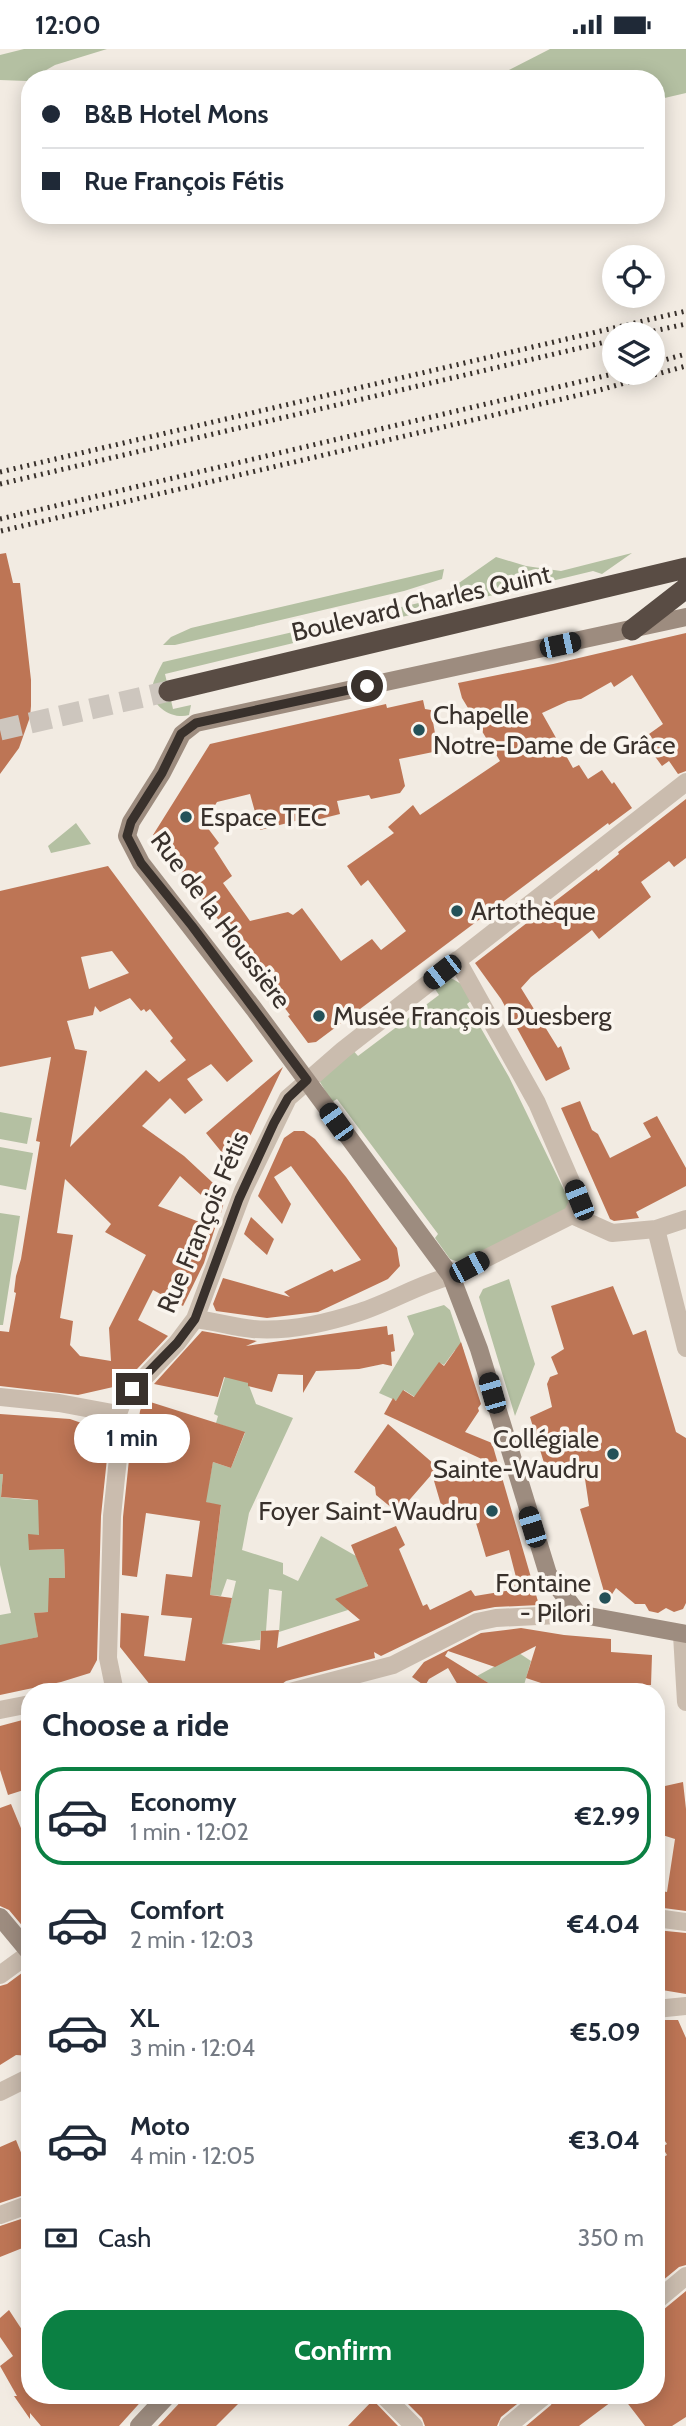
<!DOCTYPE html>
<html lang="en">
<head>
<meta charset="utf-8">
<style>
  body { margin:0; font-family:Cabin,sans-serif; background:#f2f2f3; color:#1f2937; height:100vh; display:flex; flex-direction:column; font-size:26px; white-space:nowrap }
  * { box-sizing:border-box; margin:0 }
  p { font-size:23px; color:#747a83 }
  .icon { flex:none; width:38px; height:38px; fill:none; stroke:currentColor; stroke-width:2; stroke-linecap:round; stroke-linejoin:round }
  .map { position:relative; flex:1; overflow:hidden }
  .drawer { position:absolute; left:21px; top:1634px; width:644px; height:721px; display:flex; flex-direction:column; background:#fff; border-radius:28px; box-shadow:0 4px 18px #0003 }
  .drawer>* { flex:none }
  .hud { position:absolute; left:21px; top:21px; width:644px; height:154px; border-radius:28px; box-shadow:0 4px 18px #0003; display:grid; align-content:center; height:154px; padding:0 21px; background:#fff }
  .controls { position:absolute; left:602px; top:196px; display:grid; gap:14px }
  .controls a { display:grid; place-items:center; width:63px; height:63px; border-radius:50%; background:#fff; box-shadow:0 4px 18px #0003; font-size:35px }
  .end { position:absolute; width:32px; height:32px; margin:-16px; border:9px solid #39312c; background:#fff; box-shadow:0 0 0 4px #fff }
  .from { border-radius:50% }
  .bubble { position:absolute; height:49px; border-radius:24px; background:#fff; box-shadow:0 4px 18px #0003; font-size:23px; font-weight:700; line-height:49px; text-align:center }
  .car { position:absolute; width:21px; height:42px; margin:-21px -10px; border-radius:9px; box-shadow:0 0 5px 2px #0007; background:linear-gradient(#222 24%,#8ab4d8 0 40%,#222 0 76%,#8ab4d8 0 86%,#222 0) }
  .hud b { display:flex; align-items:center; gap:24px; height:66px; font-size:26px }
  .hud b+b { border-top:2px solid #e0e1e3 }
  .hud i { width:18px; height:18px; background:#1f2937 }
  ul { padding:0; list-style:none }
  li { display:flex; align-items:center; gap:21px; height:98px; margin:0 14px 10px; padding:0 7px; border:4px solid transparent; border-radius:28px }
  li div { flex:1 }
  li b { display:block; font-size:26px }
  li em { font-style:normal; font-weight:700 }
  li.current { border-color:#0b8043 }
  li>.icon { width:63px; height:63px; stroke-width:1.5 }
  h2 { padding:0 21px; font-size:32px; line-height:84px }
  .pay { display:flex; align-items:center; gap:18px; height:77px; padding:0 21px; font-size:26px }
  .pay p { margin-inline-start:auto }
  .action { display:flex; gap:14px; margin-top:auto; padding:14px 21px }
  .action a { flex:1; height:80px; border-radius:28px; background:#0b8043; color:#fff; font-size:28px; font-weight:700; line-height:80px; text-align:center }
  .status { display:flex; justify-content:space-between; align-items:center; height:49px; padding:0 35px; background:#fff; direction:ltr }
  .status svg { height:19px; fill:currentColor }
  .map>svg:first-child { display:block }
  .green { fill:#b4c0a2 }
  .building { fill:#bd7555; fill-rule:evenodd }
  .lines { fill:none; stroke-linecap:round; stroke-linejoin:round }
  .highway-tunnel { stroke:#cdc6be; stroke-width:21; stroke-dasharray:21 10; stroke-linecap:butt }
  .street { stroke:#cabcae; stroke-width:18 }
  .secondary { stroke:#9d8c7f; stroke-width:18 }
  .highway { stroke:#594c44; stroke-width:21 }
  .rail { stroke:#39312c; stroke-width:5; stroke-dasharray:2 5; stroke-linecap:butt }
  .route { stroke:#39312c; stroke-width:9 }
  .poi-dot { fill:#245158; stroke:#faf5ee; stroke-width:2.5 }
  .labels { text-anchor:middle; stroke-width:7; stroke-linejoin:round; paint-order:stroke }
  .street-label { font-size:26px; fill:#39312c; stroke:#faf5ee }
  .poi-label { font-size:26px; fill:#39312c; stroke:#faf5ee; text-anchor:start }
</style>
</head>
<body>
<div class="status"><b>12:00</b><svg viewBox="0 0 49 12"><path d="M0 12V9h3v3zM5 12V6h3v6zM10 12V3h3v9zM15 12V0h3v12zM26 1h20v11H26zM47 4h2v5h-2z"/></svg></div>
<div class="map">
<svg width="686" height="2377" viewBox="0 0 686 2377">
  <rect width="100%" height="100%" fill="#f2ebe2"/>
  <path class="green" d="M24 0H107L55 16 27 32 0 31V6Z
    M550 0H686V44L656 51V30H484L497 27Z
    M632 504 602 525 593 522 165 625 173 660 191 656 189 666C174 671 151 658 152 640 153 631 159 621 163 613L436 550 496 508 526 517 561 522Z
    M444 520 442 530 404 542 175 596H163L171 588 191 579Z
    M76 774 91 795 51 804 48 797Z
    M451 929 463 936 472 951 467 955 509 1028 565 1143 571 1140 573 1146 566 1162 461 1214 450 1210 435 1189 438 1185 337 1050 332 1053 320 1033 321 1023 351 999 358 1007 439 946 433 937 439 932Z
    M0 1063 32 1069 27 1095 0 1090Z
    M0 1098 33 1104 26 1141 0 1136Z
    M0 1164 20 1167 3 1276H0Z
    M509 1230 535 1315 515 1367 479 1248 483 1240Z
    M444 1256 450 1261 464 1303 455 1301 444 1316 440 1314 421 1352 404 1341 397 1352 379 1344 414 1285 407 1267Z
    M227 1321 248 1334 256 1355 293 1369 249 1464 242 1501 283 1514V1525L298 1532 321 1487 356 1507 368 1537 354 1543 346 1557 348 1561 279 1583 282 1542 269 1540 266 1582H261L260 1591 221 1595 236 1532 227 1530 221 1547 210 1546 221 1457 205 1453 213 1413 231 1419 245 1384 216 1374 218 1367 214 1365Z
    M0 1425H3L1 1448 28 1451H68L39 1486H29L30 1501 64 1500 65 1529 48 1563 35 1564 38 1588 0 1597V1566L11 1564 0 1516Z
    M519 1604 531 1612 522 1643H503L477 1627Z"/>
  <path class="building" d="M6 504 13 534H20L31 631V657L30 668 19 699 0 725V505Z
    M686 584V722L678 725 669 712 662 717 648 698 655 693 649 685 663 675 632 626 614 638 611 633 581 650 568 652 542 664 573 719 579 716 588 730 602 721 612 735 614 733 632 759 609 776 608 774 316 993 308 994 288 967 290 966 243 904 242 905 220 877 224 878 153 786 210 695 386 655 387 659 423 651 425 660 431 661 438 702 399 710 405 737 400 744 371 750 369 746 337 752 340 765 308 773 307 769 260 781 250 745 217 753 204 774 219 794 214 799 232 827 223 834 250 872 288 863 293 866 302 859 341 912 372 890 381 901 406 882 368 831 361 837 347 817 394 784 388 778 413 756 420 766 500 712 462 649 458 634 553 615Z
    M686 750V809L674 818 669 812 641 833 651 848 599 890 592 881 531 928 521 939 558 999 561 997 570 1020 546 1032 501 950 475 914 597 820 598 822 619 805 618 803Z
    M108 817 253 1012 227 1033 211 1015 187 1030 203 1051 185 1065 170 1049 142 1077 184 1107 226 1146 221 1164 180 1127 158 1157 215 1179 204 1214 183 1257 153 1241 138 1271 168 1287 122 1336 78 1346 0 1337V1282L9 1283 16 1244 14 1243 16 1227 21 1210 40 1093 36 1092 51 1008 0 1018V842ZM112 902 129 924 89 940 81 908ZM130 949 141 962 144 960 146 963 150 960 173 989 170 992 186 1011 159 1033 146 1021 70 1098 87 1002 75 1000 67 972 93 966 95 957 100 963ZM65 1130 111 1175 105 1183 146 1206 109 1279 111 1312 80 1307 70 1296 73 1272 60 1269 73 1186 57 1184Z
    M283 1018 242 1104 240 1103 233 1117 206 1084Z
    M580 1052 592 1081 598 1085 610 1109 651 1088 643 1074 657 1067 686 1119V1137L636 1163 639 1169 614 1172 610 1170 561 1059Z
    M294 1082H304L315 1090 346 1128 397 1199 400 1217 388 1230 318 1263 267 1269 216 1262 213 1255 223 1229 290 1248 284 1243 332 1220 334 1223 361 1211 291 1117 274 1128 291 1155 282 1175 258 1147 284 1089Z
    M251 1168 274 1190 267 1206 244 1185Z
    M613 1237 633 1286 646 1281 676 1383 686 1389V1554L683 1560 674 1563 666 1559 658 1564 649 1562 645 1555H635L616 1539 607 1553 580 1460 589 1457 585 1430 573 1420 548 1427 530 1368 552 1358 547 1335 550 1328 558 1325 551 1308 564 1300 551 1257Z
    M387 1277 388 1286 393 1285 394 1294 395 1302 391 1303 392 1317 383 1315 359 1320 316 1322 303 1344V1326L278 1325 272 1343 248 1337V1334L224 1328 218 1348 154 1335 202 1282 257 1292 246 1297Z
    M461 1293 481 1355 478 1359 479 1362 465 1383 492 1394 539 1556 495 1558 474 1562 381 1607 374 1603 375 1609 286 1632 282 1635 279 1643H191L151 1637 120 1598 121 1564 149 1567 144 1607 185 1612 192 1569 161 1566 166 1525 192 1528 200 1472 146 1464 137 1528 122 1526 123 1468 130 1401 134 1403 140 1362 144 1351 245 1383 231 1419 213 1413 206 1453 221 1456 210 1546 232 1549 222 1595 260 1601 261 1582 279 1581 277 1599 360 1571 335 1550 368 1537 351 1496 396 1477 405 1496 399 1500 423 1557 427 1555 430 1561 471 1541 475 1547 511 1541 509 1534 517 1532 509 1501 486 1508 471 1457 444 1466 432 1425 398 1464 376 1446 375 1438 354 1423 388 1375 450 1429 486 1412 384 1365 393 1349 396 1352 403 1341 414 1348 439 1313 444 1317Z
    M0 1365 70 1370 93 1378 108 1387 109 1390 101 1467 97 1611 90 1624 61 1633 0 1646V1596L38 1588 34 1564 48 1563 49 1529H65L64 1500 29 1501 28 1485 39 1486 38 1451 1 1448 3 1425H0Z
    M521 1579 564 1586 611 1590V1603L652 1606 651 1636H638L637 1643H568L526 1629 536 1597 495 1618 448 1602 445 1607 503 1643H462L448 1619 429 1630 425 1637 412 1628 424 1613 481 1584Z
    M30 1669V1702L24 1703 30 1720V1739L8 1746 0 1721V1677Z
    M683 1733 686 1760V1862L656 1858V1841L667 1843 675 1790 656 1784 661 1764 656 1763V1739Z
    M11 1755 30 1801V1886L9 1861 0 1857V1759Z
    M656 1881 686 1884V1945L656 1940Z
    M30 1918V2007L16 2006 0 2016V1937L7 1935Z
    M656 1971H678L686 1989V2216L679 2218 656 2237V2113L667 2106 662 2098 667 2095 656 2079Z
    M16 2091 22 2106 30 2102V2144L0 2154V2098Z
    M30 2167V2196L0 2208V2177Z
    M686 2242V2368L672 2377H645L622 2347H656V2263L663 2261Z
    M9 2261 30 2293V2347H146L119 2377H41L30 2364V2370L14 2347H17L0 2317 13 2307 0 2288V2269Z
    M186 2347H246L216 2377H158Z
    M400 2347H527L501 2368 497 2377H425L422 2369Z
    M555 2347H619L579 2377H526L551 2356Z
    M373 2351 398 2377H348Z"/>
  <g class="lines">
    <path class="highway-tunnel" d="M0 681 169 642"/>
    <path class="street" d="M457 911 537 1054 579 1151 572 1166
      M656 1180 686 1299
      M195 1270C214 1272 233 1278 253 1280 289 1283 327 1274 360 1263 391 1253 419 1235 451 1227L572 1166 612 1184 656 1180 686 1170
      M0 1348 59 1354 118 1365
      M682 1586 686 1653
      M115 1643 108 1609 112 1467 120 1390 118 1365 123 1351 177 1294 195 1270 243 1142 288 1049 343 1001 686 733
      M290 1643 393 1616 477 1573 496 1569 578 1565
      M0 1661 30 1655
      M656 1869 686 1873
      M0 1926 30 1904
      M656 1960 686 1957
      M0 2043 30 2028
      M0 2166 30 2155
      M656 2252 686 2227
      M384 2347 414 2377
      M508 2377 544 2347"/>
    <path class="secondary" d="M686 568 196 674 182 685 162 724 131 773 127 787 141 814 254 960 451 1227 479 1300 548 1525 578 1565 686 1585
      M0 1868 30 1904
      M139 2377 167 2347"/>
    <path class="highway" d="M632 581 686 539
      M169 642 686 519"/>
    <path class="rail" d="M640 285 686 275
      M653 314 686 305
      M0 423 686 262
      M0 435 614 291
      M0 470 617 324
      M1 482 596 342 686 317"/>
  </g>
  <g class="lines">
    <path class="route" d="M132 1340 177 1294 195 1270 239 1150 274 1074 288 1049 307 1031 192 877 141 814 127 787 131 773 162 724 181 685 196 674 367 637"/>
  </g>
  <g class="poi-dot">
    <circle cx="419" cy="681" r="7"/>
    <circle cx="186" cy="768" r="7"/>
    <circle cx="457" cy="862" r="7"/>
    <circle cx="319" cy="967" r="7"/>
    <circle cx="613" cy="1405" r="7"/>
    <circle cx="492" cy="1462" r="7"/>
    <circle cx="605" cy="1549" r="7"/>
  </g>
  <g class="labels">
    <g class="street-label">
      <text transform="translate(421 554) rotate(-13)" y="9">Boulevard Charles Quint</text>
      <text transform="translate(221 871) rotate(53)" y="9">Rue de la Houssière</text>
      <text transform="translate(203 1173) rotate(-67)" y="9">Rue François Fétis</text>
    </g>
    <g class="poi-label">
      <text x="433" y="675">Chapelle<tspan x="433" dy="30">Notre-Dame de Grâce</tspan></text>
      <text x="200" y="777">Espace TEC</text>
      <text x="471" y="871">Artothèque</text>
      <text x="333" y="976">Musée François Duesberg</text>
      <text x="599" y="1399" text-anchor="end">Collégiale<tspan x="599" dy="30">Sainte-Waudru</tspan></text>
      <text x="478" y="1471" text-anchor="end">Foyer Saint-Waudru</text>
      <text x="591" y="1543" text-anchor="end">Fontaine<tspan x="591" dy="30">- Pilori</tspan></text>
    </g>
  </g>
</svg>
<div class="controls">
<a><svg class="icon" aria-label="locate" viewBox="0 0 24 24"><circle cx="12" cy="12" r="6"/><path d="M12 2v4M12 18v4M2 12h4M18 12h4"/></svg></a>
<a><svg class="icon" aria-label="layers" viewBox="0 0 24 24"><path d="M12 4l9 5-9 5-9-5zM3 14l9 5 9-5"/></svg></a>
</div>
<i class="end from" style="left:367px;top:637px"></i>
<i class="end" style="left:132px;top:1340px"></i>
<div class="bubble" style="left:74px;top:1365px;width:116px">1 min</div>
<i class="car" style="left:560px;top:596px;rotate:78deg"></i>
<i class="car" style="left:442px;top:923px;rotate:232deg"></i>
<i class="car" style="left:336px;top:1073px;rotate:324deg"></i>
<i class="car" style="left:579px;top:1151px;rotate:338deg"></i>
<i class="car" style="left:469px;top:1218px;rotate:62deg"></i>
<i class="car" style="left:492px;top:1344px;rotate:344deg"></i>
<i class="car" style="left:532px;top:1478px;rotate:343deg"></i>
<div class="hud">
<b><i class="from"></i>B&amp;B Hotel Mons</b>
<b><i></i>Rue François Fétis</b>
</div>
<section class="drawer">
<h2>Choose a ride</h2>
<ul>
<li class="current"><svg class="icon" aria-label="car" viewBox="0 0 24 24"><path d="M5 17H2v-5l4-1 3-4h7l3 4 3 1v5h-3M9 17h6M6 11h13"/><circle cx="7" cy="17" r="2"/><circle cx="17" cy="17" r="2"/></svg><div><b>Economy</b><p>1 min · 12:02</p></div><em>€2.99</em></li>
<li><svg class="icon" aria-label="car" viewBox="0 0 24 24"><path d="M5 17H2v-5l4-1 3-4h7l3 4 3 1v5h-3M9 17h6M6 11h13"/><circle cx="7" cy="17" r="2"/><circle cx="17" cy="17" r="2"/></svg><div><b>Comfort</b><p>2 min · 12:03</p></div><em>€4.04</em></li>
<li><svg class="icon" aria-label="car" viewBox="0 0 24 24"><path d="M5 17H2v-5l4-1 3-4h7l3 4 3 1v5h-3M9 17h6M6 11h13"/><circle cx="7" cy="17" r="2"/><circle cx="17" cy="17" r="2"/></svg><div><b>XL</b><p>3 min · 12:04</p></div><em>€5.09</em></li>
<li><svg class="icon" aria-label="car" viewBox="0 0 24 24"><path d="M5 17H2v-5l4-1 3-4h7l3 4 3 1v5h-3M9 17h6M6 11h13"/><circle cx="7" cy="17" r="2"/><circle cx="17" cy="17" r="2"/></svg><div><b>Moto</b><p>4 min · 12:05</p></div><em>€3.04</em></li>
</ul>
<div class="pay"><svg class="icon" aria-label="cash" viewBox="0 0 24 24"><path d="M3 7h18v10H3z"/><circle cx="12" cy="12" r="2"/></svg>Cash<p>350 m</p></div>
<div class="action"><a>Confirm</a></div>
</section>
</div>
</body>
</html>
